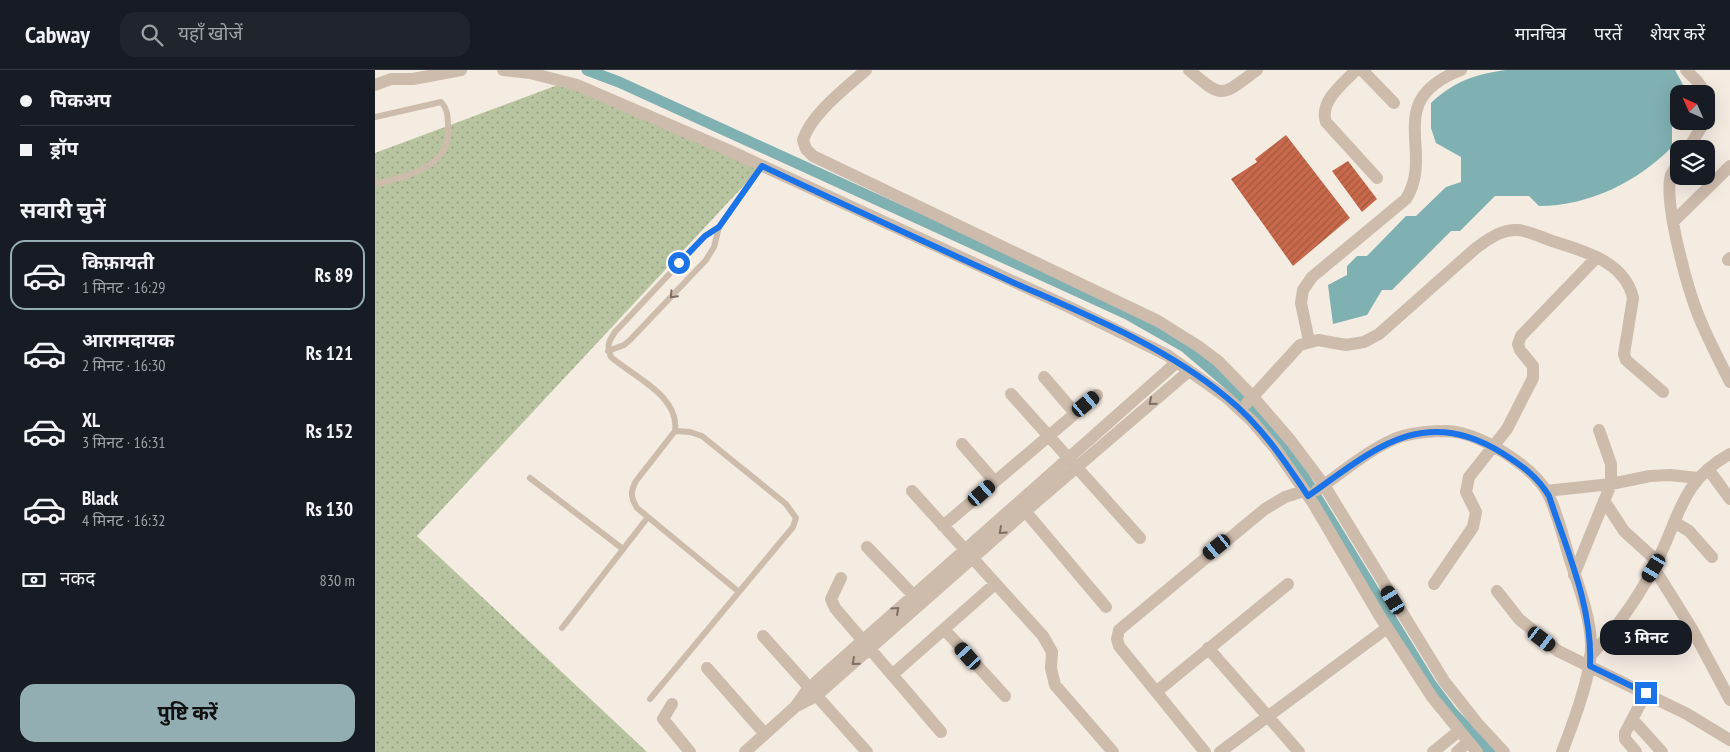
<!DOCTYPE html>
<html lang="hi">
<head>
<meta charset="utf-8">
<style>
  body { margin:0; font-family:"PT Sans Narrow","Noto Sans Devanagari",sans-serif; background:#20242c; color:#f1f3f6; height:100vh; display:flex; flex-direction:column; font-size:19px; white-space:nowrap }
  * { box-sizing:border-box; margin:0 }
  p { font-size:16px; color:#9ea1a6 }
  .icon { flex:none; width:28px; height:28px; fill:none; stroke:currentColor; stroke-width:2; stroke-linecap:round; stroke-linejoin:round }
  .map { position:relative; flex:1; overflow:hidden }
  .details { display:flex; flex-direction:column; background:#171b24; width:375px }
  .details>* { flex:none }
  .banner { display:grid; align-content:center; height:110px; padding:0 20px; background:#171b24 }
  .needle { width:32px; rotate:315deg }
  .tools { position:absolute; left:1295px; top:15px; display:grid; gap:10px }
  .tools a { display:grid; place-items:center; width:45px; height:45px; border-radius:10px; background:#171b24; box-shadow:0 5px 20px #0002; font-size:25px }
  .end { position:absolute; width:22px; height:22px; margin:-11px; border:6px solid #1a73e8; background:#fff; box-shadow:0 0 0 2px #fff }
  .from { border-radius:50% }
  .bubble { position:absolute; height:35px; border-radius:15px; background:#171b24; box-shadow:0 5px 20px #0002; font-size:16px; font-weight:700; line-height:35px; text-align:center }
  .car { position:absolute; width:15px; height:30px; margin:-15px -8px; border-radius:6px; box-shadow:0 0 4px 1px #0007; background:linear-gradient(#222 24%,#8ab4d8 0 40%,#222 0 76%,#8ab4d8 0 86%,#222 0) }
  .banner b { display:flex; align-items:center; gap:18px; height:48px; font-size:19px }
  .banner b+b { border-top:1px solid #363941 }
  .banner i { width:12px; height:12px; background:#f1f3f6 }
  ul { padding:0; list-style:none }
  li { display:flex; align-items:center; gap:15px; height:70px; margin:0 10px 8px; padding:0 10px; border:2px solid transparent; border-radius:15px }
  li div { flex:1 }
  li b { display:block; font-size:19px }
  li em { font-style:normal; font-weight:700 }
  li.on { border-color:#92aeb2 }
  li>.icon { width:45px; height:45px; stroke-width:1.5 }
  h2 { padding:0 20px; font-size:22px; line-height:60px }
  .pay { display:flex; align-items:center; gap:12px; height:55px; padding:0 20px; font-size:19px }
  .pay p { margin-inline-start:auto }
  .primary-button { display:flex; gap:10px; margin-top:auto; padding:10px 20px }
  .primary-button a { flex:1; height:58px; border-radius:15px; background:#92aeb2; color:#111; font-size:20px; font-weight:700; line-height:58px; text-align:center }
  header { display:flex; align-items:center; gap:30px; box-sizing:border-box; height:70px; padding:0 25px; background:#171b24; border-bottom:1px solid #363941 }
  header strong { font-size:24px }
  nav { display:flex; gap:28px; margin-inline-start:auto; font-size:18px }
  .search { width:350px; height:45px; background:#20242c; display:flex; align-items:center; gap:12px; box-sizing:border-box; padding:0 18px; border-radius:15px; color:#9ea1a6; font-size:19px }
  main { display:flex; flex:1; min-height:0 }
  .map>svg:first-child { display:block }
  .grass { fill:url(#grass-dots) }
  .water { fill:#7fb0b2 }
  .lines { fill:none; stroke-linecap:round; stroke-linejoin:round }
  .canal { stroke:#7fb0b2; stroke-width:11 }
  .building { fill:url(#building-hatch) }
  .service { stroke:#cdbbac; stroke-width:6 }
  .minor { stroke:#cdbbac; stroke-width:12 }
  .oneway { stroke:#7d6f65 }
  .route { stroke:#1a73e8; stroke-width:6 }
</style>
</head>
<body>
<header>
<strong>Cabway</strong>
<div class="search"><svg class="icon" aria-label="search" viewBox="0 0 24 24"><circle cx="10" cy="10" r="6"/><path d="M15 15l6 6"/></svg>यहाँ खोजें</div>
<nav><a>मानचित्र</a><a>परतें</a><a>शेयर करें</a></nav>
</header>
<main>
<section class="details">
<div class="banner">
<b><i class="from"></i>पिकअप</b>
<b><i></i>ड्रॉप</b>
</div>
<h2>सवारी चुनें</h2>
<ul>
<li class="on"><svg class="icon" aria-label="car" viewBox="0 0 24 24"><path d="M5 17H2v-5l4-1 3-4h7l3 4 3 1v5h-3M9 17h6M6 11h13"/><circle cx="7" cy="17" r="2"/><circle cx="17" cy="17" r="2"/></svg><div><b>किफ़ायती</b><p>1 मिनट · 16:29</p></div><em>Rs 89</em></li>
<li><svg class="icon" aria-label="car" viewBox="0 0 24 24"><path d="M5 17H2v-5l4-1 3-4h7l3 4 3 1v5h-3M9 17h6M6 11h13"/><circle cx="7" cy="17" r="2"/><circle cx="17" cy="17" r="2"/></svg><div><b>आरामदायक</b><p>2 मिनट · 16:30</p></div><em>Rs 121</em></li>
<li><svg class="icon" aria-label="car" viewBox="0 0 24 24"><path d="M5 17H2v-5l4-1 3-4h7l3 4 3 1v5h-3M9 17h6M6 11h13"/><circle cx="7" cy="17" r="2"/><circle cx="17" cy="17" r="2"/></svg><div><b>XL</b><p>3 मिनट · 16:31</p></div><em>Rs 152</em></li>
<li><svg class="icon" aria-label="car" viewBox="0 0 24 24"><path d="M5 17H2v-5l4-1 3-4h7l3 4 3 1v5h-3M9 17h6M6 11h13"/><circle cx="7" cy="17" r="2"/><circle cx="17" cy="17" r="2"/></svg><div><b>Black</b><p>4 मिनट · 16:32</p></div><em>Rs 130</em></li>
</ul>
<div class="pay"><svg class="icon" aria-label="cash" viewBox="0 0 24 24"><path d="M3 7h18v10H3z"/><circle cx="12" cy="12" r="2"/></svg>नकद<p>830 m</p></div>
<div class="primary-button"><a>पुष्टि करें</a></div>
</section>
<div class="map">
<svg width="1355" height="682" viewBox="0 0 1355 682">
  <defs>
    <pattern id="grass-dots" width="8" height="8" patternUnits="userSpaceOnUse" patternTransform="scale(1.25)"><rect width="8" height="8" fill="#b8c4a0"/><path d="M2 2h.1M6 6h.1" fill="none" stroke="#97a083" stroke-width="1.8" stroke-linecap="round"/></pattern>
    <pattern id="building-hatch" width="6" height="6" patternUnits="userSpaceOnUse" patternTransform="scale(1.25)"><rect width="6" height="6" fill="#c8694b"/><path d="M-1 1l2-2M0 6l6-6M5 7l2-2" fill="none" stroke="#a4573f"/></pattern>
  </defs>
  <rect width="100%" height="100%" fill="#f4ebe1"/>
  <path class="grass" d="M191 12 387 96 42 466 272 682H0V83Z"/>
  <path class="water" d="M1131 0H1300L1313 24H1304V50L1297 57V77C1262 112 1214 136 1164 136L1154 126H1120L1085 161H1076L1017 220H1007L992 245 958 254 953 215 972 205V196L982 186H992L1031 146H1041L1071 117 1086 112V87L1061 73 1056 58V33C1079 11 1101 4 1131 0Z"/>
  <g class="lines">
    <path class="canal" d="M212 0 244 12 752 244 810 277 858 318 879 339 917 387 1056 614 1077 642 1115 682"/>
  </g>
  <path class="building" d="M911 65 975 148 918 196 856 109 882 92 880 89Z
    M973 91 1002 129 987 142 957 101Z"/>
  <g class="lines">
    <path class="service" d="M0 47 66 32C73 39 73 49 73 58 76 98 30 107 0 114
      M344 157 330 166 240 262C234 271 231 276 236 287 259 307 305 326 300 361L261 411C255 422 256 428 262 438L364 522
      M233 281 249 275 255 270 331 190 339 177 344 157 387 96
      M155 408 248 479
      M187 558 273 447
      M275 629 418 457 421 448 411 434 327 366 315 362 300 361"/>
    <path class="minor" d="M128 0 155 3 202 15 353 80 694 237 792 285 851 327 877 351 900 378 938 433 1004 545 1057 627 1102 682
      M491 0C471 18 436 44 428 70L431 79 438 86 783 251 823 276 843 291 878 327 916 371 949 415 1069 611 1103 654 1129 682
      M814 0C849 30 846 26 882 0
      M981 0C968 14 944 31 951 52L1002 108
      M987 0 1019 33
      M1311 0 1322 11 1331 24
      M0 15 16 9H38L86 0
      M1331 25 1334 40 1331 48
      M1313 79 1330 51
      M1304 92C1301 96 1298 101 1296 105 1288 132 1313 220 1324 247 1333 269 1344 290 1355 312
      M1299 151 1355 96
      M1353 190 1355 188
      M934 271 926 233 928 220 937 207 1031 129C1061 81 1006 31 1086 0
      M802 292 442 611 430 623 420 637 441 626 660 433 814 301
      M669 307 700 343
      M636 324 765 468
      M872 333 925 275 943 270 971 275 989 272 1004 264 1101 178C1114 169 1126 159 1143 160 1154 161 1166 167 1177 171 1208 181 1250 191 1258 228L1249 284 1251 290 1288 322
      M587 374 620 412
      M1333 399 1355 429
      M942 420C965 404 1002 373 1028 366 1042 362 1059 361 1073 361 1105 363 1158 396 1173 424 1184 446 1189 473 1197 496 1205 520 1215 547 1216 573 1218 602 1198 654 1187 682
      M537 421 668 566 677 582 676 598 680 615 738 682
      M1171 421 1236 414 1275 406 1295 405 1323 408
      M1230 432 1249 461 1282 491
      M645 435 731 537
      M1299 452 1314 461 1337 487
      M568 456 722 325
      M492 477 544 531
      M1279 498 1317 559 1355 630
      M1199 505 1236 414V394L1224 360
      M466 508 456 529 460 538 566 662
      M1059 514 1098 457 1101 442 1091 422 1094 407 1132 359 1158 308V296L1145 280 1143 274 1146 266 1222 187
      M1122 521 1144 549 1183 581 1312 644 1355 670
      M569 559 630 626
      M388 566 492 682
      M833 578 924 682
      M1215 586C1240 560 1261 531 1278 499 1304 453 1303 412 1355 384
      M332 598 390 664
      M517 605 620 514
      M781 622 913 514
      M297 634 288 649 315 682
      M1258 650 1287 682
      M370 682 420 637
      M830 682 744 576 742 569 744 560 890 439 910 427 929 421
      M845 682 1012 558
      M1058 682 1084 661
      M1082 682 1093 672
      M1261 682 1250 669V663L1271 623"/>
  </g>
  <defs><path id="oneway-chevron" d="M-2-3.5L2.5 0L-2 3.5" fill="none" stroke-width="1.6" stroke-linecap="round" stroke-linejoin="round" transform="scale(1.25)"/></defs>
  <g class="oneway">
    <use href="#oneway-chevron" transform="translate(298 225) rotate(133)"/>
    <use href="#oneway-chevron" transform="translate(777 332) rotate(140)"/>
    <use href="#oneway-chevron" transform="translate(627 461) rotate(138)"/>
    <use href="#oneway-chevron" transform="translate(521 540) rotate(-42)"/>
    <use href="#oneway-chevron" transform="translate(480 592) rotate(139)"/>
  </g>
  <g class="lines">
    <path class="route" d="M304 193 330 166 344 157 387 96C469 135 552 173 635 211 709 244 788 275 851 327 885 354 909 390 933 426 997 381 1048 333 1127 383 1146 395 1162 406 1174 426 1192 481 1218 538 1215 596L1271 623"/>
  </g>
</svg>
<div class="tools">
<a><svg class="needle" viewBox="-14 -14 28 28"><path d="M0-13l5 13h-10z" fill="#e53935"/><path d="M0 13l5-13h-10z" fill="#9ea1a6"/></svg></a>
<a><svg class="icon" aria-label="layers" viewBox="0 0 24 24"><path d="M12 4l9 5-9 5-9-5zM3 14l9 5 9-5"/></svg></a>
</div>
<i class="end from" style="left:304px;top:193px"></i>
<i class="end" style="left:1271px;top:623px"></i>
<div class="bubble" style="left:1225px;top:550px;width:92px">3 मिनट</div>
<i class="car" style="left:711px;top:334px;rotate:50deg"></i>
<i class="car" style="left:607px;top:423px;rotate:49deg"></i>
<i class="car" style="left:842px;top:477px;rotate:231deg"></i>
<i class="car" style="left:1279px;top:498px;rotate:211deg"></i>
<i class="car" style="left:1018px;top:530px;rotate:329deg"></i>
<i class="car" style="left:1167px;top:569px;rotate:127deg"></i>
<i class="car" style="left:593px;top:586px;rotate:318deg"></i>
</div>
</main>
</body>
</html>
